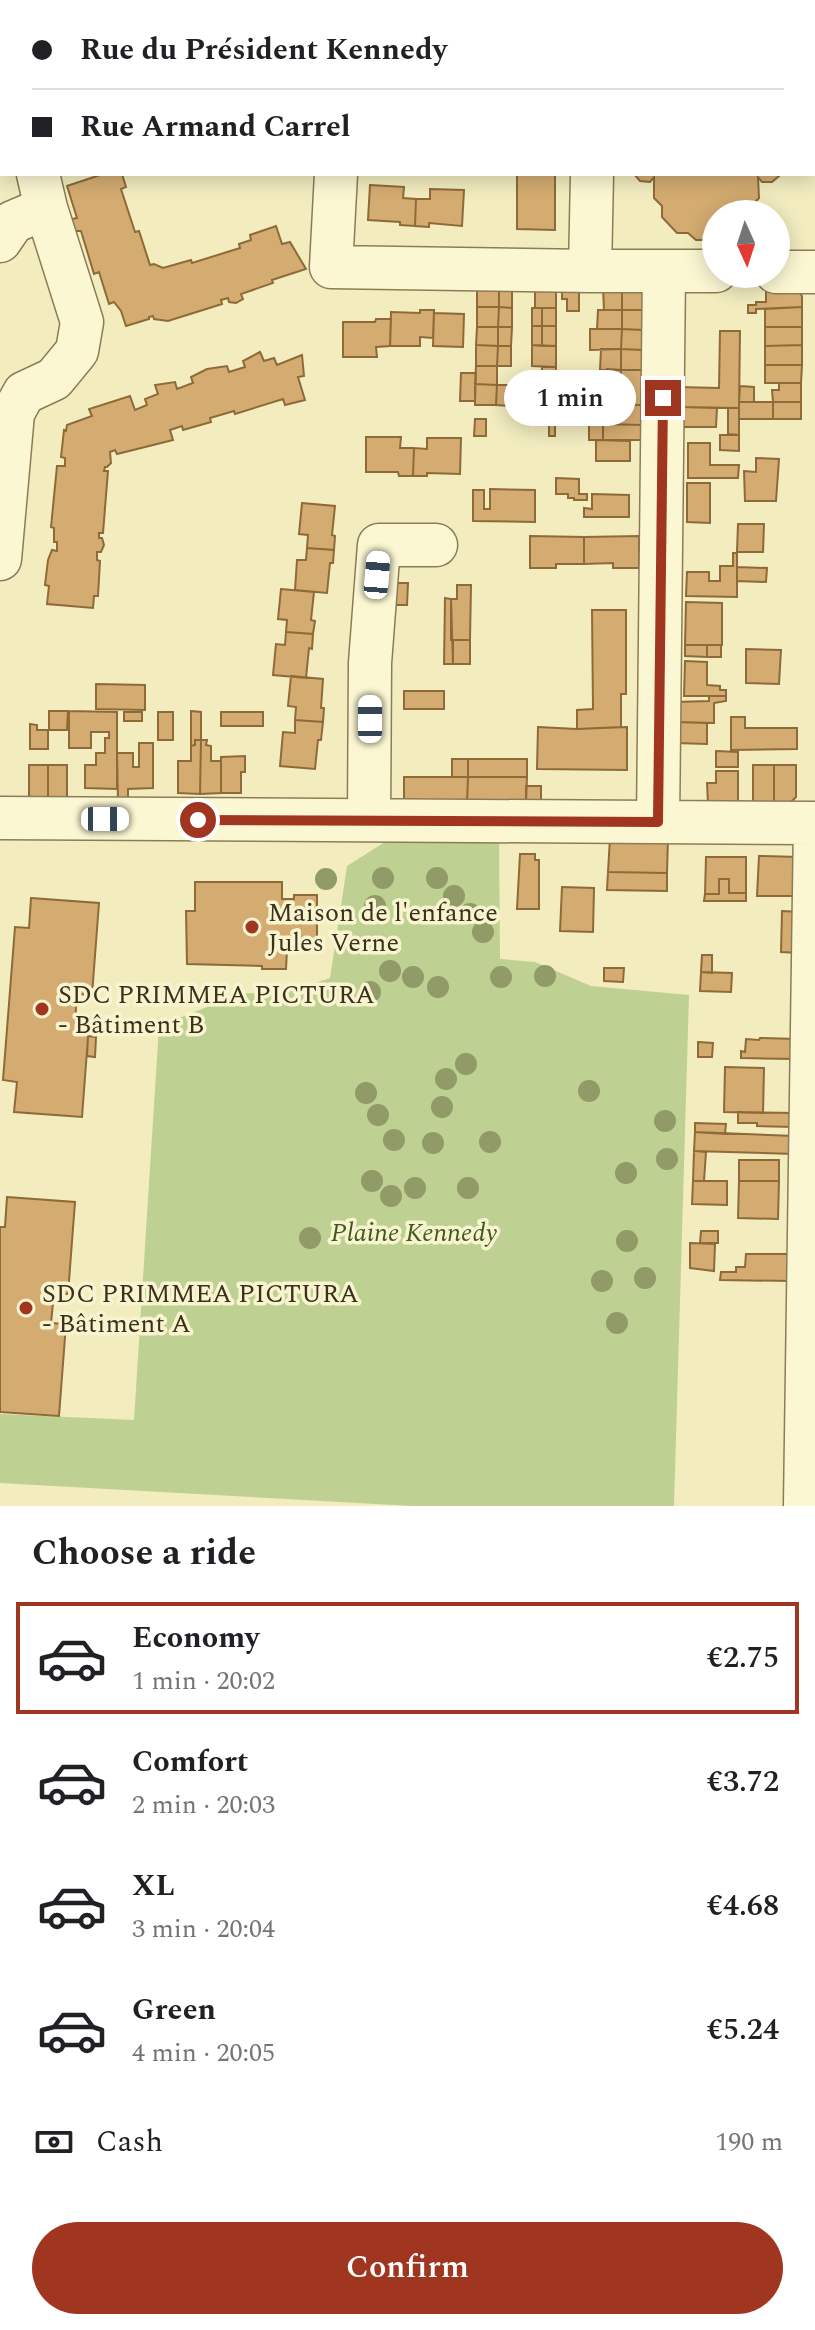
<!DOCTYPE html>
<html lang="en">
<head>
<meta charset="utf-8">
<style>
  body { margin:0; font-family:Spectral,serif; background:#f6f6f6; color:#202124; height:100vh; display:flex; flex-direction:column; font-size:30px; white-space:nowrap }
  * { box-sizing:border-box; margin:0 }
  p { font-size:26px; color:#757577 }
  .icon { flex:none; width:44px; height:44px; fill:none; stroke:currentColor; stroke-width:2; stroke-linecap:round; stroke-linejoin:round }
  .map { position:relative; height:1506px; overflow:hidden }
  .details { display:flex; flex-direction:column; background:#fff; flex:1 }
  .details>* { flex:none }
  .banner { position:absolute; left:0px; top:0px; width:816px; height:176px; box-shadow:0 4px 20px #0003; display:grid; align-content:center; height:176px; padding:0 32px; background:#fff }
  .needle { width:52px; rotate:177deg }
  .buttons { position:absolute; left:702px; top:200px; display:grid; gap:16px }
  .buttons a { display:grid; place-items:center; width:88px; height:88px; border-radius:50%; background:#fff; box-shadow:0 4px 20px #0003; font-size:40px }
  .end { position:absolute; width:36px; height:36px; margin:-18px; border:10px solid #a13620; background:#fff; box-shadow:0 0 0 4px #fff }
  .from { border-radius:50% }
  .bubble { position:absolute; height:56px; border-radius:28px; background:#fff; box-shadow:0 4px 20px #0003; font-size:26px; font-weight:600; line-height:56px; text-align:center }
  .car { position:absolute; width:24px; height:48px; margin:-24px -12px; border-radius:10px; box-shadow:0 0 6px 2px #0007; background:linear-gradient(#fff 24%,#345 0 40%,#fff 0 76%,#345 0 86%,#fff 0) }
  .banner b { display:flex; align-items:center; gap:28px; height:76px; font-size:30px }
  .banner b+b { border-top:2px solid #e0e0e0 }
  .banner i { width:20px; height:20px; background:#202124 }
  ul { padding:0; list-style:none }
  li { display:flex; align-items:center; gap:24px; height:112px; margin:0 16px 12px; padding:0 16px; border:4px solid transparent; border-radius:0px }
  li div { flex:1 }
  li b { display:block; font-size:30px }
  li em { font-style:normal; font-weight:600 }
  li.active { border-color:#a13620 }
  li>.icon { width:72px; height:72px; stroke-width:1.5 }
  h2 { padding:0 32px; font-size:36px; line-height:96px }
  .pay { display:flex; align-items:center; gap:20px; height:88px; padding:0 32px; font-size:30px }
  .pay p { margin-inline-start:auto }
  .button { display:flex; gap:16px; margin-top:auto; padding:16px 32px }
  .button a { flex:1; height:92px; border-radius:48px; background:#a13620; color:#fff; font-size:32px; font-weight:600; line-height:92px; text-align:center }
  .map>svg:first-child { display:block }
  .green { fill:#bed192 }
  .building { fill:#d4ac71; stroke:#8e6a39; stroke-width:2 }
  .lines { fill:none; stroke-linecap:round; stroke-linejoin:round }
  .minor-casing { stroke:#8c7c56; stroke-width:45 }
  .minor { stroke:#fcf7d3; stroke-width:42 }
  .tree { fill:#909b68 }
  .route { stroke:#a13620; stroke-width:10 }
  .poi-dot { fill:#a13620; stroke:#f8f4cf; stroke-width:3 }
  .labels { text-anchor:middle; stroke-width:7; stroke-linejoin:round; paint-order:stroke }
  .poi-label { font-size:26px; fill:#3a301b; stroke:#f8f4cf; text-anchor:start }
  .park-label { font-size:26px; font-style:italic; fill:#405920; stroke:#f8f4cf }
</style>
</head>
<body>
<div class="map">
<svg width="815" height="1506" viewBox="0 0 815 1506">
  <rect width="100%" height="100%" fill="#f2ecbf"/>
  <path class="green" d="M388 840 499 841 500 959 535 962 591 986 689 995 674 1506H413L0 1483V1414L134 1420 159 1026 242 993 282 994 330 978 347 866Z"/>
  <path class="building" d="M661 0H754V2H661Z
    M103 174H122L126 187 121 189 135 232 139 231 150 265 154 264 163 268 191 260 192 263 240 248 239 244 251 240 250 235 276 226 282 244 290 242 306 269 272 280 273 283 241 294 243 299 236 303 229 302 228 298 221 300 222 304 168 321 154 319 153 316 149 317V319L126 326 121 311 114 302 109 304 99 272 94 274 81 231H75L71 222 72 219 77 218 67 186Z
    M517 174H555V230L517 229Z
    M634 174H779V176L772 182H762L758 177 759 198 750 207V214H716V240H696L688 233H677L662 217V206L654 198V177L650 182 640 181Z
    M370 185 404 187 403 198 416 199 415 226 400 225V222L368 220Z
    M430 189 464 190 462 226 429 223V227L415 226 416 199H430Z
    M477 287H499V307H477Z
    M499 287H512V308L499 307Z
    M535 287H556V308H535Z
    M562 287 579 288V311H567V299H562Z
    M603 288H622V310H604Z
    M622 288H638L644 295 643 310H622Z
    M766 288H796L802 296V307L756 309V313H748V305H756V302H766Z
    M477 307H499L498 327H477Z
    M499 307 512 308V327H498Z
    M802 307V327H765V309Z
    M532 308H542V326H532Z
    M542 308H556V326H542Z
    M420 310H434L433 338 420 337V346H390L391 312 420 313Z
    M598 310H622V329H597Z
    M622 310H643V330L622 329Z
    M434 313 464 314 463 347 433 346Z
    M376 319H391L390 346 376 347 377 357H343V322H375Z
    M532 326H542V346L532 345Z
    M542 326H556V346H542Z
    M477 327H498V346L476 345Z
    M498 327H512L511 346H498Z
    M765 327H802V345L765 346Z
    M590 329H622L621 349 590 350Z
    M622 329 643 330V350L621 349Z
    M720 331H740L739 408 679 407V387L719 388Z
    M476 345 498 346 497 366H476Z
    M532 345 556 346V367L532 366Z
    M802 345V365H765V346Z
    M498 346H511V366H497Z
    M601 349H621V370H600Z
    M621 349 643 350V370H621Z
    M260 352 264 361 274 358 277 365 302 355 304 376 298 377 305 400 285 405 283 399 235 414 234 411 210 418 211 422 183 430 182 426 170 430 173 440 117 454 115 450 110 452 111 463 107 467H105L104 471H108L103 533H99V538H102L104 545 101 552H97V560L100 561 98 596H94L93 608 47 604 49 586 45 585 48 560 52 550 57 551V542H54V528L51 527 57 466H65V458L61 457 64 430 66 431 67 425 92 416 89 409 130 396 135 410 147 405 145 399 158 394 155 385 175 382 177 389 193 383 191 377 207 369 227 366 229 372 245 367 243 361Z
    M765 365H802L801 383H765Z
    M476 366H497V385L475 384Z
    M542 367H556V386L542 385Z
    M607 369 621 370V405L607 406Z
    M621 370H643V405H621Z
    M461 373H476L475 401H460Z
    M593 376H607V406H592Z
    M779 383H801V402H773L772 390H779Z
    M475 384 497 385 496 405H475Z
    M497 385H511L510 406 496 405Z
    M740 386 754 387V402H739Z
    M739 402H773V419H739Z
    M773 402H801V419H773Z
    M621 405H643L642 425 603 424 604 410H621Z
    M679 407 717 408 716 427H679Z
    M728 408H739V435L728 434Z
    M549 409H555V436H549Z
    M594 410H604L603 424H589V414Z
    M475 419H486V436H474Z
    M589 424H603V440H589Z
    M603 424 642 425V440H603Z
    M720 435H739V451L720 450Z
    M366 437H401L400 448H414L413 476H399L398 472H366Z
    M427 438H461L460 474 427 473V476H413L414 448 427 449Z
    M596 440 630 441V461H596Z
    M688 443H710V465H739L738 478H688Z
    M756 458 779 459 776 501H745L744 471 756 472Z
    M556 478 579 479V494H587V500H574V498H568V494H556Z
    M687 483H710V523L687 522Z
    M490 489 535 490V522L473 521V490H484V509H490Z
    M592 494 629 495V517H584V508L592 509Z
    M302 503 335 506 332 535 335 536 334 550 307 548 308 535 299 534Z
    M738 524H764L763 552H737Z
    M530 536 584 537V564H556V568H530Z
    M639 536V568H613V563L584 564V537Z
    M307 548 334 550 333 563H330L327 593 295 590 297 560H306Z
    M733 553H737V597L686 596 687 572H709V581H720V566H733Z
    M737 567 767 568 766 582 737 581Z
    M394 583H408L407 605H392Z
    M457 585H471L470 640H451V599H457Z
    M281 589 314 592 311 620 315 621 313 634 286 632 287 620 278 619Z
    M445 598 451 599 453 664H444Z
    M686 602 722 603V645H685Z
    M592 610H626V694H621V727L577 729V710L593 709Z
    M286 632 313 634 312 649 309 648 306 678 273 675 276 644 285 645Z
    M453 640H470V664H453Z
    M685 645H707V657L685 656Z
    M707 645H721V657H707Z
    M746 649 781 650 779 684 746 683Z
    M685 661 707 662V685L720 686V690H726V696H684Z
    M291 676 323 679 321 708H324L323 722 295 720 296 707 288 706Z
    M96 684 145 685V710L96 709Z
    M404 691H444V709H404Z
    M709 696H726V701L714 703V723L675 722V702L709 701Z
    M49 711H68L67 730H49Z
    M69 711 117 712V789L85 788V765H96V753H105V738H109V732H91V748H69Z
    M191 711 201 712V740H195V745L191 746Z
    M124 712H142V721H124Z
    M158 712H173V740H158Z
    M221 712H263V726H221Z
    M731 717H745V728H797V749L731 750Z
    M295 720 323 722 321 740H318L315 769 280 766 283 732 295 733Z
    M675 722 707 723V744L675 743Z
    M30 724 37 725V730H48V749H30Z
    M538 727 577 729 627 727V770L537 769Z
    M195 740H201L200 794 178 793V761H191V746L195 745Z
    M201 740H207L206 745 211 746V761H221V793L200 794Z
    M139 743H153V788L128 789V803L118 802 117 753H133V767H139Z
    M716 751 738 752V767H716Z
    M245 756V772H241V793H221V757Z
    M452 759H468V777H452Z
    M468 759H527V777H468Z
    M29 765H48V803L29 802Z
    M48 765H67V803H48Z
    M753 765H774V804H753Z
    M774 765H796V797L789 804H774Z
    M716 771H738V804H708L707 783H716Z
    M404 777H468L467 803H404Z
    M468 777H527L526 803H467Z
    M526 786H541V803H526Z
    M610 838H668L667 873 608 872Z
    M520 854H535V860H539V909H517Z
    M759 856 800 857V896H757Z
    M706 857H746V893H729V879H719V894H705Z
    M608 872 667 873V891L607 890Z
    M719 879H729V893H746V901H704L705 894H719Z
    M195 882H282V899H294V895H317V944H309V950H287L286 969H262V966L187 964 186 911H195Z
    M562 887 594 888 593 932 560 931Z
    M31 898 99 903 92 995 77 994 75 1023 89 1024 82 1117 14 1112 17 1082 3 1080 15 927 29 928Z
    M782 911 800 912 798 953 781 952Z
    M702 955H712V973L701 972Z
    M604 968H624L623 982 604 981Z
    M701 972 732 973 731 992 700 991Z
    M88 1036 96 1037 95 1057 87 1056Z
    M760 1038 797 1039 796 1059 741 1058V1051L745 1052 746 1039 759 1040Z
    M698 1042 713 1043 712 1057H698Z
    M725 1067 764 1068 763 1113 724 1112Z
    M738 1112 795 1113 794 1127 757 1126V1123H738Z
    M695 1123 726 1124 725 1134 695 1132Z
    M695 1132 794 1136V1154L694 1151Z
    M694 1151 706 1152 704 1181H693Z
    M739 1160H779V1181H739Z
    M693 1181H727V1205L692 1204Z
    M739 1181H779L778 1219 738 1218Z
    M7 1197 75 1202 68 1294 54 1293 51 1323 66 1324 59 1416 0 1412V1227H5Z
    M701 1231H718V1243H700Z
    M690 1243 715 1244 714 1271 690 1268Z
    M746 1254H791L790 1281 720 1280 721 1272H736V1267H745Z"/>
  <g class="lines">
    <g class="minor-casing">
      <path id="minor" d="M52 2 53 0
        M345 2V0
        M594 2V0
        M336 174 331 267 590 271
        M592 174 590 271H664L658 822
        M0 241 13 222 46 208
        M664 271H716
        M776 272H815
        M0 559 13 413 24 393 54 379 77 351 82 322 46 208 38 174
        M0 818 815 823
        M369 820 370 663 379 545H436
        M805 1506 815 824"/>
    </g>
    <use href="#minor" class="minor"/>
  </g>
  <g class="tree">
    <circle cx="383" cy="878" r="11"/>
    <circle cx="437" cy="878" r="11"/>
    <circle cx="326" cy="879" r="11"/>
    <circle cx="454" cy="896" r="11"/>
    <circle cx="375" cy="906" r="11"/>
    <circle cx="470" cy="914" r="11"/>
    <circle cx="483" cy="932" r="11"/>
    <circle cx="390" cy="971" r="11"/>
    <circle cx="545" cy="976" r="11"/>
    <circle cx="413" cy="977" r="11"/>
    <circle cx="501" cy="977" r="11"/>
    <circle cx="438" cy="987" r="11"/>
    <circle cx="370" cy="992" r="11"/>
    <circle cx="466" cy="1064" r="11"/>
    <circle cx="446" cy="1079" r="11"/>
    <circle cx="589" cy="1091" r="11"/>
    <circle cx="366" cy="1093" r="11"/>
    <circle cx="442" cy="1107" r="11"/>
    <circle cx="378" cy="1115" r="11"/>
    <circle cx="665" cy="1121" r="11"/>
    <circle cx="394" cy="1140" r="11"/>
    <circle cx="490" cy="1142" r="11"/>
    <circle cx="433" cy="1143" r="11"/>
    <circle cx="667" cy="1159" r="11"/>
    <circle cx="626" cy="1173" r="11"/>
    <circle cx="372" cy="1181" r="11"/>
    <circle cx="415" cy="1188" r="11"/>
    <circle cx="468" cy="1188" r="11"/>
    <circle cx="391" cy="1196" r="11"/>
    <circle cx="310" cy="1238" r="11"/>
    <circle cx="627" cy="1241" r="11"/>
    <circle cx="645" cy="1278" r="11"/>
    <circle cx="602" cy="1281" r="11"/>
    <circle cx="617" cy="1323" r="11"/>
  </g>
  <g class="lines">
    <path class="route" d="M198 820 658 822 663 398"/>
  </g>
  <g class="poi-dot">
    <circle cx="252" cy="927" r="8"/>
    <circle cx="42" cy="1009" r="8"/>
    <circle cx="26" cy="1308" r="8"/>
  </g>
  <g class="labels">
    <g class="poi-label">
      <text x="268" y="921">Maison de l'enfance<tspan x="268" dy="30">Jules Verne</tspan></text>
      <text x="58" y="1003">SDC PRIMMEA PICTURA<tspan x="58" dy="30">- Bâtiment B</tspan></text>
      <text x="42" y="1302">SDC PRIMMEA PICTURA<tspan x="42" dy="30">- Bâtiment A</tspan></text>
    </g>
    <g class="park-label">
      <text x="414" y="1241">Plaine Kennedy</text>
    </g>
  </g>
</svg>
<div class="buttons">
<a><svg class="needle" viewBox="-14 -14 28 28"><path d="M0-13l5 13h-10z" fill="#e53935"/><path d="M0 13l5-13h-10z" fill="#757577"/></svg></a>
</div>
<i class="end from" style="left:198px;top:820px"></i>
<i class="end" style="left:663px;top:398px"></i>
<div class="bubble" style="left:504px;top:370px;width:132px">1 min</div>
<i class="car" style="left:377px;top:575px;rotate:5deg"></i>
<i class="car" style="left:370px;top:719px;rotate:0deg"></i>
<i class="car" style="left:105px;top:819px;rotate:90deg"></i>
<div class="banner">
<b><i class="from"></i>Rue du Président Kennedy</b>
<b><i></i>Rue Armand Carrel</b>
</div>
</div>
<section class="details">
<h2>Choose a ride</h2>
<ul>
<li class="active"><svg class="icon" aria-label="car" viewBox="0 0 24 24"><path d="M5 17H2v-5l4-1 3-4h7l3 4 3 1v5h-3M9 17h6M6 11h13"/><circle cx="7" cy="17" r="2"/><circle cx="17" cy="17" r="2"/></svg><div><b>Economy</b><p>1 min · 20:02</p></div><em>€2.75</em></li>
<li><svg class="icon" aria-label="car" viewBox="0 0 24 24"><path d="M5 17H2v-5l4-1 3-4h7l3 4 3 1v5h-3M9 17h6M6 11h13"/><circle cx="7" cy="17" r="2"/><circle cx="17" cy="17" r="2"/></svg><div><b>Comfort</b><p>2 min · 20:03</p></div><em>€3.72</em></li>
<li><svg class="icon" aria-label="car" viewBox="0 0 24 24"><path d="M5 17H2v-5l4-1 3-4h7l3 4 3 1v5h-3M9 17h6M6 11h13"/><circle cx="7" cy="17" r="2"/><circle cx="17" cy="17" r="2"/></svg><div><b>XL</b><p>3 min · 20:04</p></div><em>€4.68</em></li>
<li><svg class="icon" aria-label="car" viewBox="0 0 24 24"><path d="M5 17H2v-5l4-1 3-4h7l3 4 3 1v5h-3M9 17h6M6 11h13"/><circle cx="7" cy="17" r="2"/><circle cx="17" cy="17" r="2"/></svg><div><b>Green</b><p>4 min · 20:05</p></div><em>€5.24</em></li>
</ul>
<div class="pay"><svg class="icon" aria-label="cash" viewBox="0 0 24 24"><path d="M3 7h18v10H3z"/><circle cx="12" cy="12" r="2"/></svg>Cash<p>190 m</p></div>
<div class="button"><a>Confirm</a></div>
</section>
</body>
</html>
